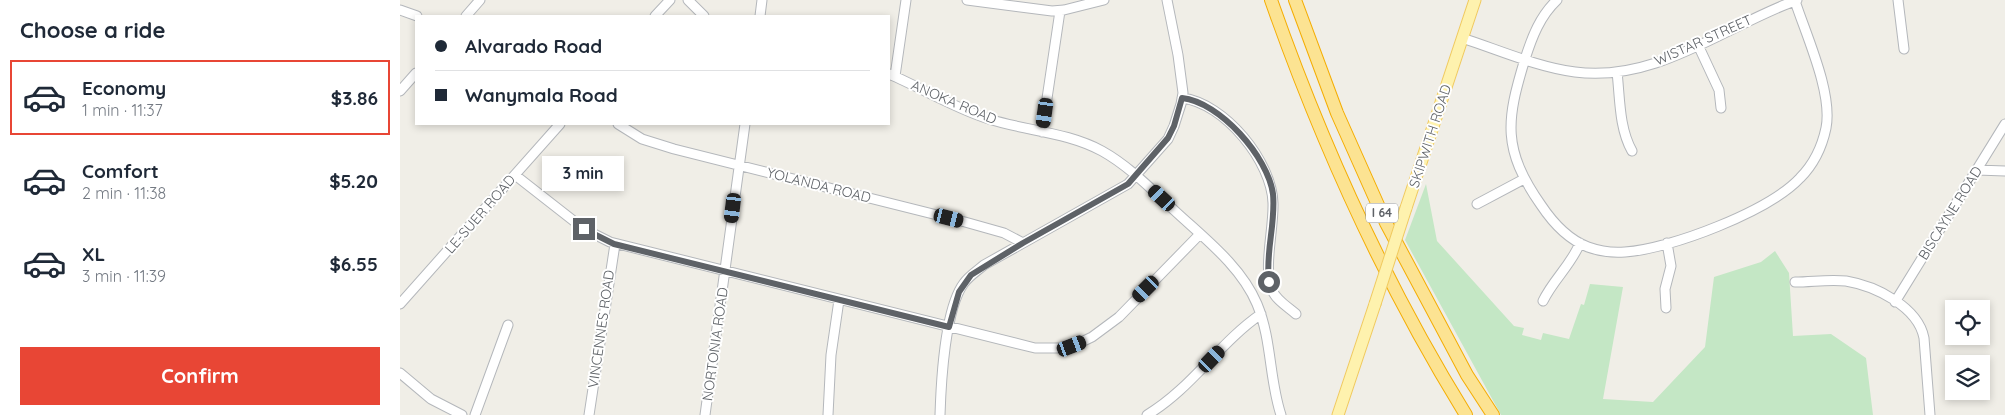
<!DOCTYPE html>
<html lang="en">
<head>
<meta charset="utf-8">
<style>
  body { margin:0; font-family:Quicksand,sans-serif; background:#f2f2f3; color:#1f2937; height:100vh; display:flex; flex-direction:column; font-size:19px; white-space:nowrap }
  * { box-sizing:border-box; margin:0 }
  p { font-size:16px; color:#747a83 }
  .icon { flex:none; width:28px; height:28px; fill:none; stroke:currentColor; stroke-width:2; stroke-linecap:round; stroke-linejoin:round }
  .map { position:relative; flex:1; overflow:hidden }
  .side { display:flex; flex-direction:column; background:#fff; width:400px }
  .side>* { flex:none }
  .top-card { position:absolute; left:15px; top:15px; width:475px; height:110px; border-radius:0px; box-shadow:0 2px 8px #0003; display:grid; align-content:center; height:110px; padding:0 20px; background:#fff }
  .buttons { position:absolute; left:1545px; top:300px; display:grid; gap:10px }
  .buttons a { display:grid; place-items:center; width:45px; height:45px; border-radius:0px; background:#fff; box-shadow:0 2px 8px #0003; font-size:25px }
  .end { position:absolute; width:22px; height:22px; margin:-11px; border:6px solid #5e6267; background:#fff; box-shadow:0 0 0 2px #fff }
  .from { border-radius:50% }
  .bubble { position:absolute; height:35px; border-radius:0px; background:#fff; box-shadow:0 2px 8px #0003; font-size:16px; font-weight:700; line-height:35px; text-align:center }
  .car { position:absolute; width:15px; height:30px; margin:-15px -8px; border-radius:6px; box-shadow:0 0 4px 1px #0007; background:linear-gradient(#222 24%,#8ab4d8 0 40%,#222 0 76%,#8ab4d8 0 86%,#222 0) }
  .top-card b { display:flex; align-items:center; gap:18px; height:48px; font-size:19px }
  .top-card b+b { border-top:1px solid #e0e1e3 }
  .top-card i { width:12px; height:12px; background:#1f2937 }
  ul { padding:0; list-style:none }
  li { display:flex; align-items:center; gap:15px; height:75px; margin:0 10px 8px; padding:0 10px; border:2px solid transparent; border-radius:0px }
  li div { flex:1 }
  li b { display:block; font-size:19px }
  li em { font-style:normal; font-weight:700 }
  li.active { border-color:#e84635 }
  li>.icon { width:45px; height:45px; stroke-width:1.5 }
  h2 { padding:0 20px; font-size:22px; line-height:60px }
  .primary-button { display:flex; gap:10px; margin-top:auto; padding:10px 20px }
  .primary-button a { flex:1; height:58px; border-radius:0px; background:#e84635; color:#fff; font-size:20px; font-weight:700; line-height:58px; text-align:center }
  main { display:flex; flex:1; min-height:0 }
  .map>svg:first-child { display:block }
  .green { fill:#c4e7c5 }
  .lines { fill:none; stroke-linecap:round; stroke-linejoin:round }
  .minor-casing { stroke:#b4b7bb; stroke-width:11 }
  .major-casing { stroke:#f0ca60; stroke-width:13 }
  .highway-casing { stroke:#f4ad03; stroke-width:14 }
  .minor { stroke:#fff; stroke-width:9 }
  .major { stroke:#fef2ae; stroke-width:11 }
  .highway { stroke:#fce392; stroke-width:12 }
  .major-bridge-casing { stroke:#f0ca60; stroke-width:13; stroke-linecap:butt }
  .major-bridge { stroke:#fef2ae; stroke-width:11 }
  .route { stroke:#5e6267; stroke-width:6 }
  .labels { text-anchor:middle; stroke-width:4; stroke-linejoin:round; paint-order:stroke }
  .shield { fill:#fff; stroke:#8e9195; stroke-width:1 }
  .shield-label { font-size:12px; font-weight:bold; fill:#5e6267 }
  .street-label { font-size:14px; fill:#5e6267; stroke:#fff }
</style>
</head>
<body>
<main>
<section class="side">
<h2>Choose a ride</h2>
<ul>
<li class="active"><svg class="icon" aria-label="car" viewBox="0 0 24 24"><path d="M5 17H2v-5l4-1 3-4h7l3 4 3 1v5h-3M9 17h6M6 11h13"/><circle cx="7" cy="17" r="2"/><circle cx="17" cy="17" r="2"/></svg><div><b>Economy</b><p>1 min · 11:37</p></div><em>$3.86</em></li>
<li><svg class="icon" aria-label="car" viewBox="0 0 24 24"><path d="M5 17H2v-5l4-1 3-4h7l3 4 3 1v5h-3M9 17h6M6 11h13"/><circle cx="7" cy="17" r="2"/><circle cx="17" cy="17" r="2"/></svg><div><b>Comfort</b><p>2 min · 11:38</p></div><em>$5.20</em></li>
<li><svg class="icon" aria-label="car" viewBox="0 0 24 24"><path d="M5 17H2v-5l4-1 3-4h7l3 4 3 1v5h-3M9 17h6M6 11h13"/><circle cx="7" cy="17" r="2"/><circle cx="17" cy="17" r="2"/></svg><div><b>XL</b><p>3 min · 11:39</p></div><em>$6.55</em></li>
</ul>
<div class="primary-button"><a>Confirm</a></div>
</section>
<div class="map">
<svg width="1605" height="415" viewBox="0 0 1605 415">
  <rect width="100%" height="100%" fill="#f0eee7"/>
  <path class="green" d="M1026 184 1037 241 1114 326 1124 328 1122 335 1141 340 1143 333 1169 339 1181 304 1184 305 1190 284 1223 287 1203 399 1253 402 1305 347 1314 277 1361 262 1375 251 1389 273 1393 336 1431 334 1466 358 1473 415H1101L1005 240Z"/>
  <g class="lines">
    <g class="minor-casing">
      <path id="minor" d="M288 0 304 16
        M567 0 652 11 664 10 704 0
        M1157 0C1140 16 1132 37 1125 59 1106 121 1102 149 1141 205 1153 223 1167 239 1188 247 1199 251 1213 253 1225 252 1271 249 1369 211 1400 178 1414 164 1422 147 1426 128 1433 93 1406 35 1395 1
        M1498 0 1504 49
        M0 10 17 16
        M66 16 80 0
        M255 16 270 0
        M360 16 362 0
        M1062 38C1099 50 1137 67 1175 72 1256 83 1325 26 1397 0
        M1298 45 1319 90 1321 108
        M1217 72C1220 98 1219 128 1232 151
        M489 74C522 88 554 108 589 119 626 131 667 132 702 151 729 166 752 190 775 211 804 238 841 266 857 304 872 340 869 379 881 415
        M495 76 506 0
        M0 91 16 73
        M782 98C825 103 872 162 873 203 874 228 863 268 872 290 876 300 888 307 896 314
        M218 124 242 139 274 149 565 222 604 233 623 243
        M642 132 660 11
        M1577 170 1605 171
        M115 175 184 229 210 242 635 348H660L673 346 692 337 719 317 800 234
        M1077 204 1124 179
        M1395 282C1412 282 1429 279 1446 281 1476 286 1518 307 1524 338L1530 415
        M1143 301C1153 280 1171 265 1180 243
        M1495 302 1605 124
        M0 304 160 124
        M1266 308 1265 289 1271 266 1267 243
        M0 373 31 399 62 415
        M75 415 108 325
        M189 415 215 244
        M305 415 345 124
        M428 415 431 355 439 300
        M540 415C541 383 545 308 564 283 569 276 577 271 584 265L728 184 768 139 774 126 781 104 783 93 778 55 767 0
        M747 415C791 389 819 343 861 314"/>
    </g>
    <g class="major-casing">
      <path id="major" d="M1006 208 1075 0
        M938 415 975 304"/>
    </g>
    <g class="highway-casing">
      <path id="highway" d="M871 0C922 145 985 284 1066 415
        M895 0 937 113 986 223 1067 375 1093 415"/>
    </g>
    <use href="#minor" class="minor"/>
    <use href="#major" class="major"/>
    <use href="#highway" class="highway"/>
    <g class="major-bridge-casing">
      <path id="major-bridge" d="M975 304 1006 208"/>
    </g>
    <use href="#major-bridge" class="major-bridge"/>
  </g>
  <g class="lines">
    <path class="route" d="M184 229 214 244 549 327 559 292 571 275 623 243 728 184 768 138 774 126 782 98C820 102 868 157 873 194 876 223 865 253 869 282"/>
  </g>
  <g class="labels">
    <rect class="shield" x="966" y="203.5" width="32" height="19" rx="4"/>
    <g class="shield-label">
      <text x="982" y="217">I 64</text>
    </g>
    <g class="street-label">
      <text transform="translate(1303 40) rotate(-24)" y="5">WISTAR STREET</text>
      <text transform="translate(554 102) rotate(23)" y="5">ANOKA ROAD</text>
      <text transform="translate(1030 136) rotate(-72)" y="5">SKIPWITH ROAD</text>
      <text transform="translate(419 185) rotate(14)" y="5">YOLANDA ROAD</text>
      <text transform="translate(1550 213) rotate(-58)" y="5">BISCAYNE ROAD</text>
      <text transform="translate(80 214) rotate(-49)" y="5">LE-SUER ROAD</text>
      <text transform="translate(201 329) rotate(-82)" y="5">VINCENNES ROAD</text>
      <text transform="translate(315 344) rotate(-82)" y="5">NORTONIA ROAD</text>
    </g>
  </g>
</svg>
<div class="buttons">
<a><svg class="icon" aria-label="locate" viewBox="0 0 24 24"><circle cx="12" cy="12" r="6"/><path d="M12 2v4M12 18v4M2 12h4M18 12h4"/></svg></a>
<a><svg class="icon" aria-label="layers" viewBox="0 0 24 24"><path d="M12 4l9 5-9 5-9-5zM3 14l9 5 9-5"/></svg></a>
</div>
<i class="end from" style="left:869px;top:282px"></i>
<i class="end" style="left:184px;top:229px"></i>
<div class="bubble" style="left:142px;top:156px;width:82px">3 min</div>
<i class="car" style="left:645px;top:113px;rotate:188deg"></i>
<i class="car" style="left:762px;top:198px;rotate:313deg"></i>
<i class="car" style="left:333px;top:208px;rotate:187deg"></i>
<i class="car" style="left:549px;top:218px;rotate:104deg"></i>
<i class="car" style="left:746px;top:289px;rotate:225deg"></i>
<i class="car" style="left:672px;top:346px;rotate:69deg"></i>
<i class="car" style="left:812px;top:359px;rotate:44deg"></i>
<div class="top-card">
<b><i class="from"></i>Alvarado Road</b>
<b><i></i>Wanymala Road</b>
</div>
</div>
</main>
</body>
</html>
